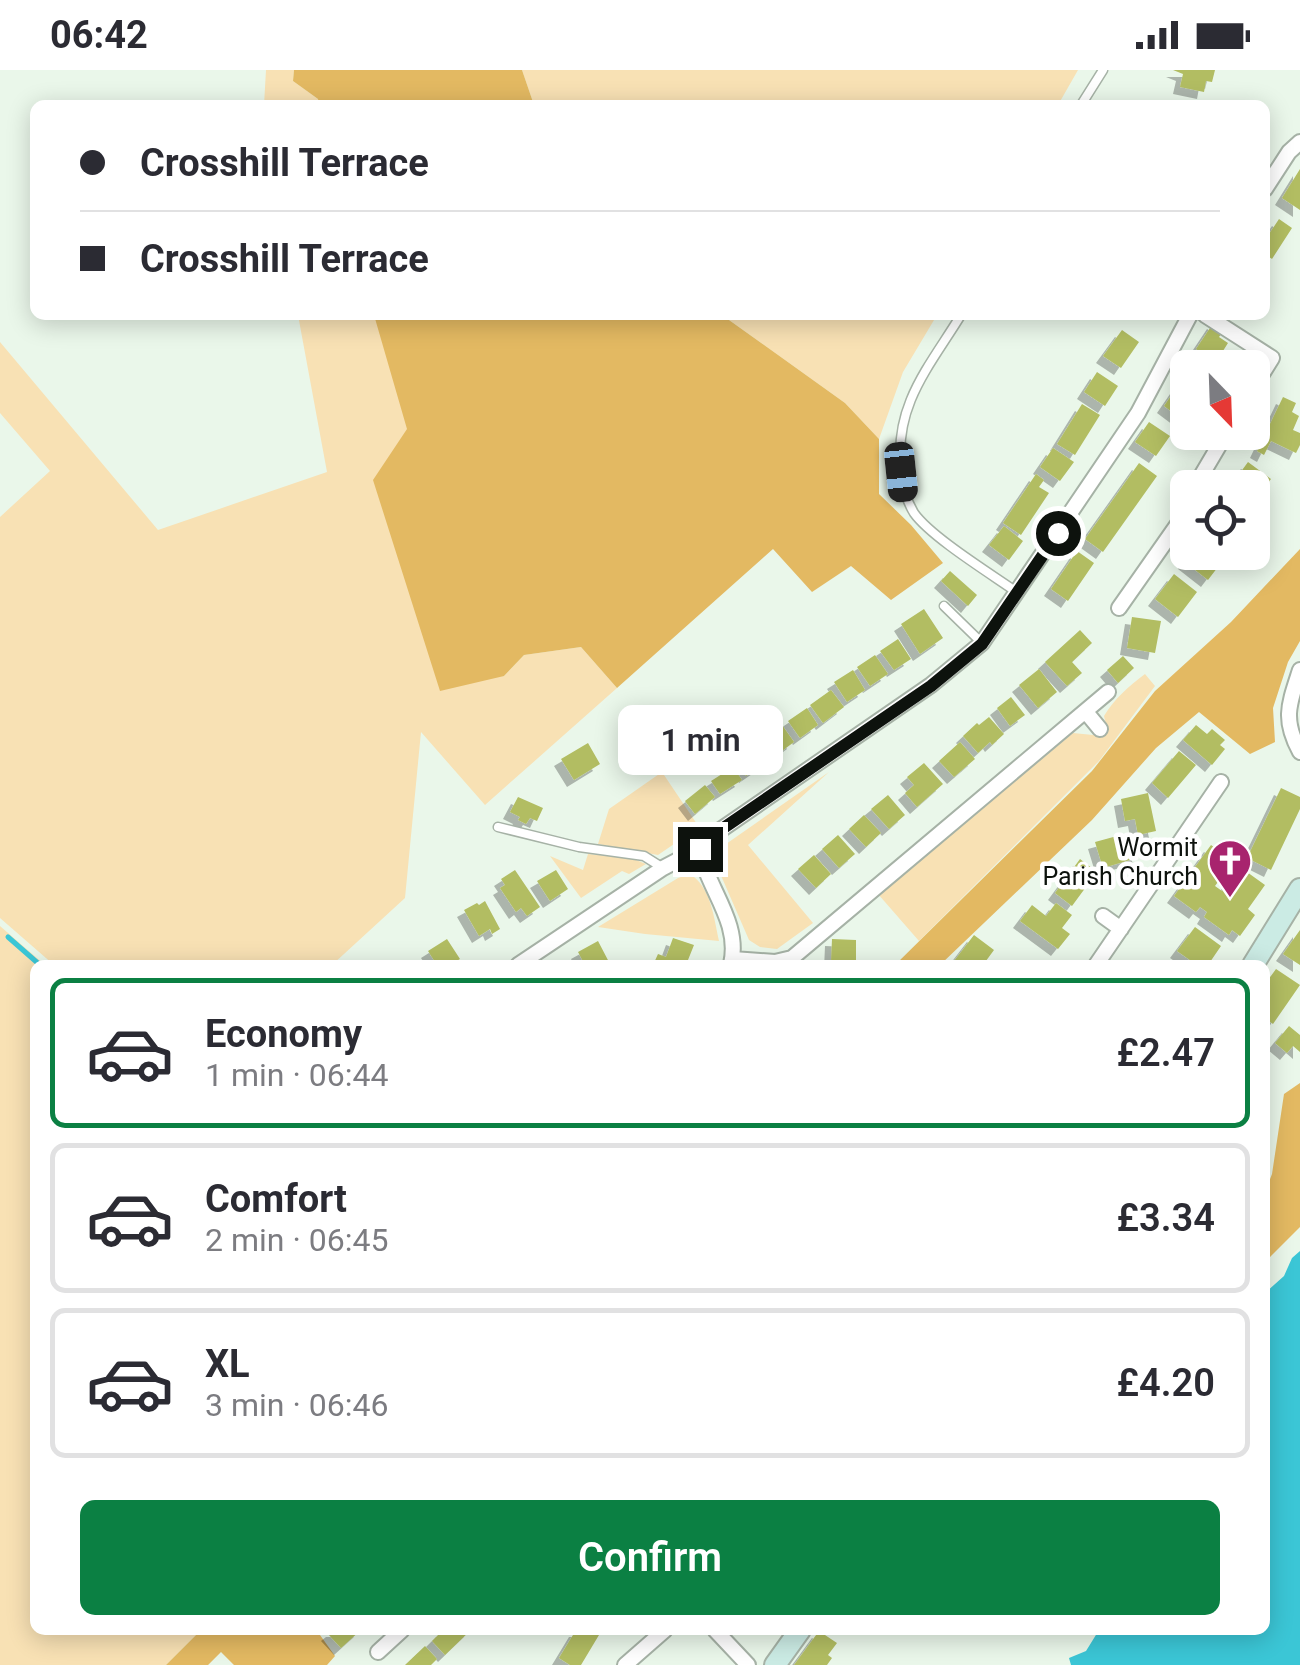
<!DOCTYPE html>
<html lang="en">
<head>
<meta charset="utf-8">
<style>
  body { margin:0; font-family:Roboto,sans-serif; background:#f7f7f7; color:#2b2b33; height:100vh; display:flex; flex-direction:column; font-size:38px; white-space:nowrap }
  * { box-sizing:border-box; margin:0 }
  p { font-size:32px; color:#7c7c81 }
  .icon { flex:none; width:55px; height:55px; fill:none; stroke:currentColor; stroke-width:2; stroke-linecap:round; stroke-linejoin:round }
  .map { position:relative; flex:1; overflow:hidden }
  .panel { position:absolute; left:30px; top:890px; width:1240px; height:675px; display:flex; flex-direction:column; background:#fff; border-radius:15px; box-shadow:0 5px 25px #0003 }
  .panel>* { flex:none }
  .hud { position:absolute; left:30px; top:30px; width:1240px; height:220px; border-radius:15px; box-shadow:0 5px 25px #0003; display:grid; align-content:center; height:220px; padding:0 50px; background:#fff }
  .needle { width:65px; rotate:157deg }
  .buttons { position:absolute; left:1170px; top:280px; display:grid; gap:20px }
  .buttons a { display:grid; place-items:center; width:100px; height:100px; border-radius:15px; background:#fff; box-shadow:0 5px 25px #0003; font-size:50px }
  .end { position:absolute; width:45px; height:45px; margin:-22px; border:12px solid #0d120d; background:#fff; box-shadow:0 0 0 5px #fff }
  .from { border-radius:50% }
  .bubble { position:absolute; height:70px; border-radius:15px; background:#fff; box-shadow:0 5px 25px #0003; font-size:32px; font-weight:600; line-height:70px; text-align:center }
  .car { position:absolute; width:30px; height:60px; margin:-30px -15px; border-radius:12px; box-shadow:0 0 8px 2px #0007; background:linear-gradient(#222 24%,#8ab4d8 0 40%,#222 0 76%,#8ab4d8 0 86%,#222 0) }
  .hud b { display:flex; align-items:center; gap:35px; height:95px; font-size:38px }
  .hud b+b { border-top:2px solid #e1e1e2 }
  .hud i { width:25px; height:25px; background:#2b2b33 }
  ul { padding:18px 0 0; list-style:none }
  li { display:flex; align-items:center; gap:30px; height:150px; margin:0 20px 15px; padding:0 30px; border:5px solid #e1e1e2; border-radius:15px }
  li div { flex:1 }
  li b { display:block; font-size:38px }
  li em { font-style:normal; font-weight:600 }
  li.current { border-color:#0b8043 }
  li>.icon { width:90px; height:90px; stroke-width:1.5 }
  .action { display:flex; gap:20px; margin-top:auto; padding:20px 50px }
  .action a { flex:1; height:115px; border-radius:15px; background:#0b8043; color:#fff; font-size:40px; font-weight:600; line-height:115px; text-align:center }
  .status { display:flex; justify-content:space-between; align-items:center; height:70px; padding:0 50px; background:#fff; direction:ltr }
  .status svg { height:28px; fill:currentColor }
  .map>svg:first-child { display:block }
  .green { fill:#f8e1b4 }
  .forest { fill:#e3b962 }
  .water { fill:#3bc6d6 }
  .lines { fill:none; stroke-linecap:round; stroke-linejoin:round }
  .stream { stroke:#3bc6d6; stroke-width:5 }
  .building { fill:#b2bd62; filter:url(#shadow) }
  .service-casing { stroke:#a6b2a6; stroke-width:11 }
  .minor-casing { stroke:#a6b2a6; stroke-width:18 }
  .secondary-casing { stroke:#a6b2a6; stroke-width:24 }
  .service { stroke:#fff; stroke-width:8 }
  .minor { stroke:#fff; stroke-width:14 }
  .secondary { stroke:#cbebe4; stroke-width:20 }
  .route { stroke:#0d120d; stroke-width:12 }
  .labels { text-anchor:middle; stroke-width:9; stroke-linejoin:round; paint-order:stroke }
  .poi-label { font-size:25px; fill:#0d120d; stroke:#fff; text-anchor:end }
</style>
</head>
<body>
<div class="status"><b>06:42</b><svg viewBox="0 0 49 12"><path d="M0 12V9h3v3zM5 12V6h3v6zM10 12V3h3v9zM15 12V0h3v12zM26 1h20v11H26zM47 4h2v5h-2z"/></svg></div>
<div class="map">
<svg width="1300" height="1595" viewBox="0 0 1300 1595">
  <defs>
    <filter id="shadow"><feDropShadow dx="-7" dy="7" stdDeviation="0" flood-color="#0004"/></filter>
  </defs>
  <rect width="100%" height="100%" fill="#eaf7ea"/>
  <path class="green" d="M266 0H294L293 11 318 29 319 35H264Z
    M522 0H1078L1058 35H534Z
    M298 245H376L504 606 524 585 581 577 617 618 485 735 421 662 405 828 332 895H54L0 848V447L50 401 0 343V272L158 460 327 402Z
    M722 245H937L903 302 879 369 845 333Z
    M1145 604 1155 616 1099 691 919 871 878 824 1073 663 1103 666 1107 659 1104 646C1115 628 1128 617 1145 604Z
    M662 702 699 757 658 785 598 774 609 739Z
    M829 702 748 775 813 853 777 879 760 877 749 870 716 794V781Z
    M588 784 631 788 646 794 629 804 622 801 581 828 550 786 583 800Z
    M690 804C711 817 714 848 719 871L645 864 598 857 678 808Z
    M0 856 45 895H35V1560H201L166 1595H0Z"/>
  <path class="forest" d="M294 0H522L534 35H319L318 29 293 11Z
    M374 245H722L845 333 879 369V424L911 455 943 493 891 530 851 496 812 522 773 479 617 618 581 577 524 585 504 606 440 621 373 410 407 359Z
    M1300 479V571L1288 592 1273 638 1275 672 1250 684 1199 642 1156 678 1092 750 940 895H895L1092 701 1155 621 1231 552Z
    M1300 1013V1157L1265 1192V1122L1272 1104 1284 1024Z
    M201 1560H325L320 1565 335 1586 327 1595H234L221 1582 208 1595H166Z"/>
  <path class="water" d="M1300 1181V1595H1071L1069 1588 1086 1581 1099 1560H1265V1223L1284 1206 1292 1188Z"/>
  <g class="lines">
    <path class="stream" d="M8 867 40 895"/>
  </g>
  <path class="building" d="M1173 0H1215L1212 12 1206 11 1204 22 1180 17 1183 4Z
    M1300 99V140L1282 128Z
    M1279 149 1292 158 1272 189 1265 184V170Z
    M1214 252 1225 259 1219 267 1228 273 1216 292 1196 279Z
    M1122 260 1139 272 1121 298 1103 286Z
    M1188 301V338L1180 348 1164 336Z
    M1097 302 1118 316 1105 336 1084 322Z
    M1283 327 1296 333 1292 342 1299 346 1293 360 1300 363V375L1296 383 1271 371 1264 385 1257 381Z
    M1082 334 1100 345 1075 385 1057 374Z
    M1149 352 1170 366 1156 386 1135 372Z
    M1053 378 1074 392 1060 411 1040 397Z
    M1248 392 1271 409 1252 434V418H1229Z
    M1139 393 1157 406 1103 482 1085 469Z
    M1036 404 1044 410 1039 417 1049 423 1021 465 1003 453Z
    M1004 456 1023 471 1009 490 989 475Z
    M1077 481 1094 493 1068 531 1051 519Z
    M1193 482H1225L1227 485 1208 510 1185 492Z
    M950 501 977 525 968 536 941 511Z
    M1174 504 1197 522 1178 547 1155 529Z
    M924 539 943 568 920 584 901 554Z
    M1132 547 1161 551 1155 583 1127 578Z
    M1080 560 1092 573 1072 592 1082 603 1067 616 1045 592Z
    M898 569 911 589 894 600 880 581Z
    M875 585 888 604 870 616 857 597Z
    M1123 586 1134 598 1118 613 1107 600Z
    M1039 599 1057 622 1038 638 1019 615Z
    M853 600 865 620 847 632 834 612Z
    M831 620 844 637 823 653 810 635Z
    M1011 627 1025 645 1010 656 997 638Z
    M807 638 818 655 800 668 788 651Z
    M989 647 1004 664 992 675 990 672 978 683 963 666 977 653 979 655Z
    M782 655 794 672 774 687 761 670Z
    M1196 655 1207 664 1212 659 1225 670 1220 675 1225 679 1212 695 1183 670Z
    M960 672 975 689 954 707 939 691Z
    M588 673 600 694 574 710 561 689Z
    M759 678 768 691 746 706 737 693Z
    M1179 681 1196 695 1168 728 1152 713Z
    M924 693 943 714 917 737 905 723 914 715 907 707Z
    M733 697 742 710 720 724 711 711Z
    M705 715 715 727 695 744 685 731Z
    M1281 718 1300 727V739L1271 800 1247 788Z
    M1148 723 1156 761 1138 765 1135 749 1125 751 1121 729Z
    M888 725 905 745 889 759 871 739Z
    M518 727 543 738 537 751 530 748 526 754 518 750 520 747 510 742Z
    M864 745 881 763 866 777 849 759Z
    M838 765 855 784 839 798 822 779Z
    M1117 766 1119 773 1134 769 1140 787 1103 798 1095 772Z
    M1211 775 1233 791 1215 816 1222 821 1240 797 1265 815 1248 839 1255 845 1240 866 1232 860 1229 865 1204 847 1207 842 1200 837 1196 842 1174 826Z
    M814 785 831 804 816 818 798 799Z
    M1080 789 1097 802 1072 836 1055 823Z
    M515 800 540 837 527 846 521 838 516 842 500 818 505 815 501 809Z
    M556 800 568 819 550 831 537 811Z
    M485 831 500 859 492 864 490 859 479 866 464 840 477 833 479 835Z
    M1056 833 1072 845 1062 858 1070 864 1058 879 1020 851 1032 835 1046 846Z
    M1195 857 1221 876 1208 895H1197L1177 881Z
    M1300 860V895L1283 884Z
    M974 865 994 880 983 895H951Z
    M673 868 694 875 686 895H653L658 884 666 887Z
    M447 869 460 889 450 895H437L428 881Z
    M832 869 856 870V893L831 892Z
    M598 871 610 894 585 895 578 882Z
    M1276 899 1300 915 1273 954 1265 948V914Z
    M1289 956 1300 965V982L1293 976 1287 983 1275 973Z
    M333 1560H361L341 1578 328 1564Z
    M443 1560H471L445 1585 432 1571Z
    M576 1560H602L581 1595H570L559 1588Z
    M819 1561 837 1573 828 1585 832 1588 827 1595H794Z
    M425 1576 437 1589 431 1595H405Z"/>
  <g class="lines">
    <g class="service-casing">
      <path id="service" d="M1081 35 1103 0
        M961 245C929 297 894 335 901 399 903 416 905 428 914 443 931 467 991 504 1018 523
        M944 536 982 573
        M498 757 579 777 644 786 663 798"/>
    </g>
    <g class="minor-casing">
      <path id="minor" d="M1265 119 1289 82 1300 72
        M1205 245 1272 288 1252 320
        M1194 418 1227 362
        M1119 538 1180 451 1188 432
        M1300 600C1289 634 1282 649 1300 682
        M1086 642 1100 659
        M699 779C707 818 741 852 731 894
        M1103 846 1121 859
        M733 889 775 892 792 888 1108 622
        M518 895 663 798 699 779 703 772 931 615 982 573 1138 343 1190 245
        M1096 895 1221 712
        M715 1560 748 1595
        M378 1582 402 1560
        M625 1595 665 1560"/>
    </g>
    <g class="secondary-casing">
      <path id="secondary" d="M1253 895 1300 819
        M775 1595 800 1560"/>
    </g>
    <use href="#service" class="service"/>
    <use href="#minor" class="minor"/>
    <use href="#secondary" class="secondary"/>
  </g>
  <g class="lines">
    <path class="route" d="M700 779 703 772 931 616 982 574 1058 463"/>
  </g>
  <defs>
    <g id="church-pin" transform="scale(2.25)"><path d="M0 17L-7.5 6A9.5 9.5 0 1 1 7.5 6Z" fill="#a8246e" stroke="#fff"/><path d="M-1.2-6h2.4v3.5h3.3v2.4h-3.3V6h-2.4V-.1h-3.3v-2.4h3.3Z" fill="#fff"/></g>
  </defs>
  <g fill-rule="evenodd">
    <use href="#church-pin" x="1230" y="791"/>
  </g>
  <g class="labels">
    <g class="poi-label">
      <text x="1198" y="786">Wormit<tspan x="1198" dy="29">Parish Church</tspan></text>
    </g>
  </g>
</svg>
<div class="buttons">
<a><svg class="needle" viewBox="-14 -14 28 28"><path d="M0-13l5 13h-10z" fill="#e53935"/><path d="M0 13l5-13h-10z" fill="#7c7c81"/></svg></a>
<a><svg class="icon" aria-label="locate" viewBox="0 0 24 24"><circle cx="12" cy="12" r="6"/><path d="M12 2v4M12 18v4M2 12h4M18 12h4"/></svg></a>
</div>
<i class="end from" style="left:1058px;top:463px"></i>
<i class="end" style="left:700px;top:779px"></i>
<div class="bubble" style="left:618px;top:635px;width:165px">1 min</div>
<i class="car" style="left:901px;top:402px;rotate:174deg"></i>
<div class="hud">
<b><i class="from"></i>Crosshill Terrace</b>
<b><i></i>Crosshill Terrace</b>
</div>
<section class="panel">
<ul>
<li class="current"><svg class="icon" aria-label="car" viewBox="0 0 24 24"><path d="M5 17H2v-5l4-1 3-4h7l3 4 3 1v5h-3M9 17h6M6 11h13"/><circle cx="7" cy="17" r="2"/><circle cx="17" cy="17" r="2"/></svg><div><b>Economy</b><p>1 min · 06:44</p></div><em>£2.47</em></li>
<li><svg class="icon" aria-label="car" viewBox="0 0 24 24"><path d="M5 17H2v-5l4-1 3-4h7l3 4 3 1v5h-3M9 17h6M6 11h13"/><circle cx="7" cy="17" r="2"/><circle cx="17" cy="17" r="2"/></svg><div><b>Comfort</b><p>2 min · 06:45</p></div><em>£3.34</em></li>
<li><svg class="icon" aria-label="car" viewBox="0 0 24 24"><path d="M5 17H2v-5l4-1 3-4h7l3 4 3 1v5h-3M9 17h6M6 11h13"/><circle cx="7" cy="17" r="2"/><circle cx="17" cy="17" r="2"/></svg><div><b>XL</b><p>3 min · 06:46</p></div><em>£4.20</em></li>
</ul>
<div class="action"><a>Confirm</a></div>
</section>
</div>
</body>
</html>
